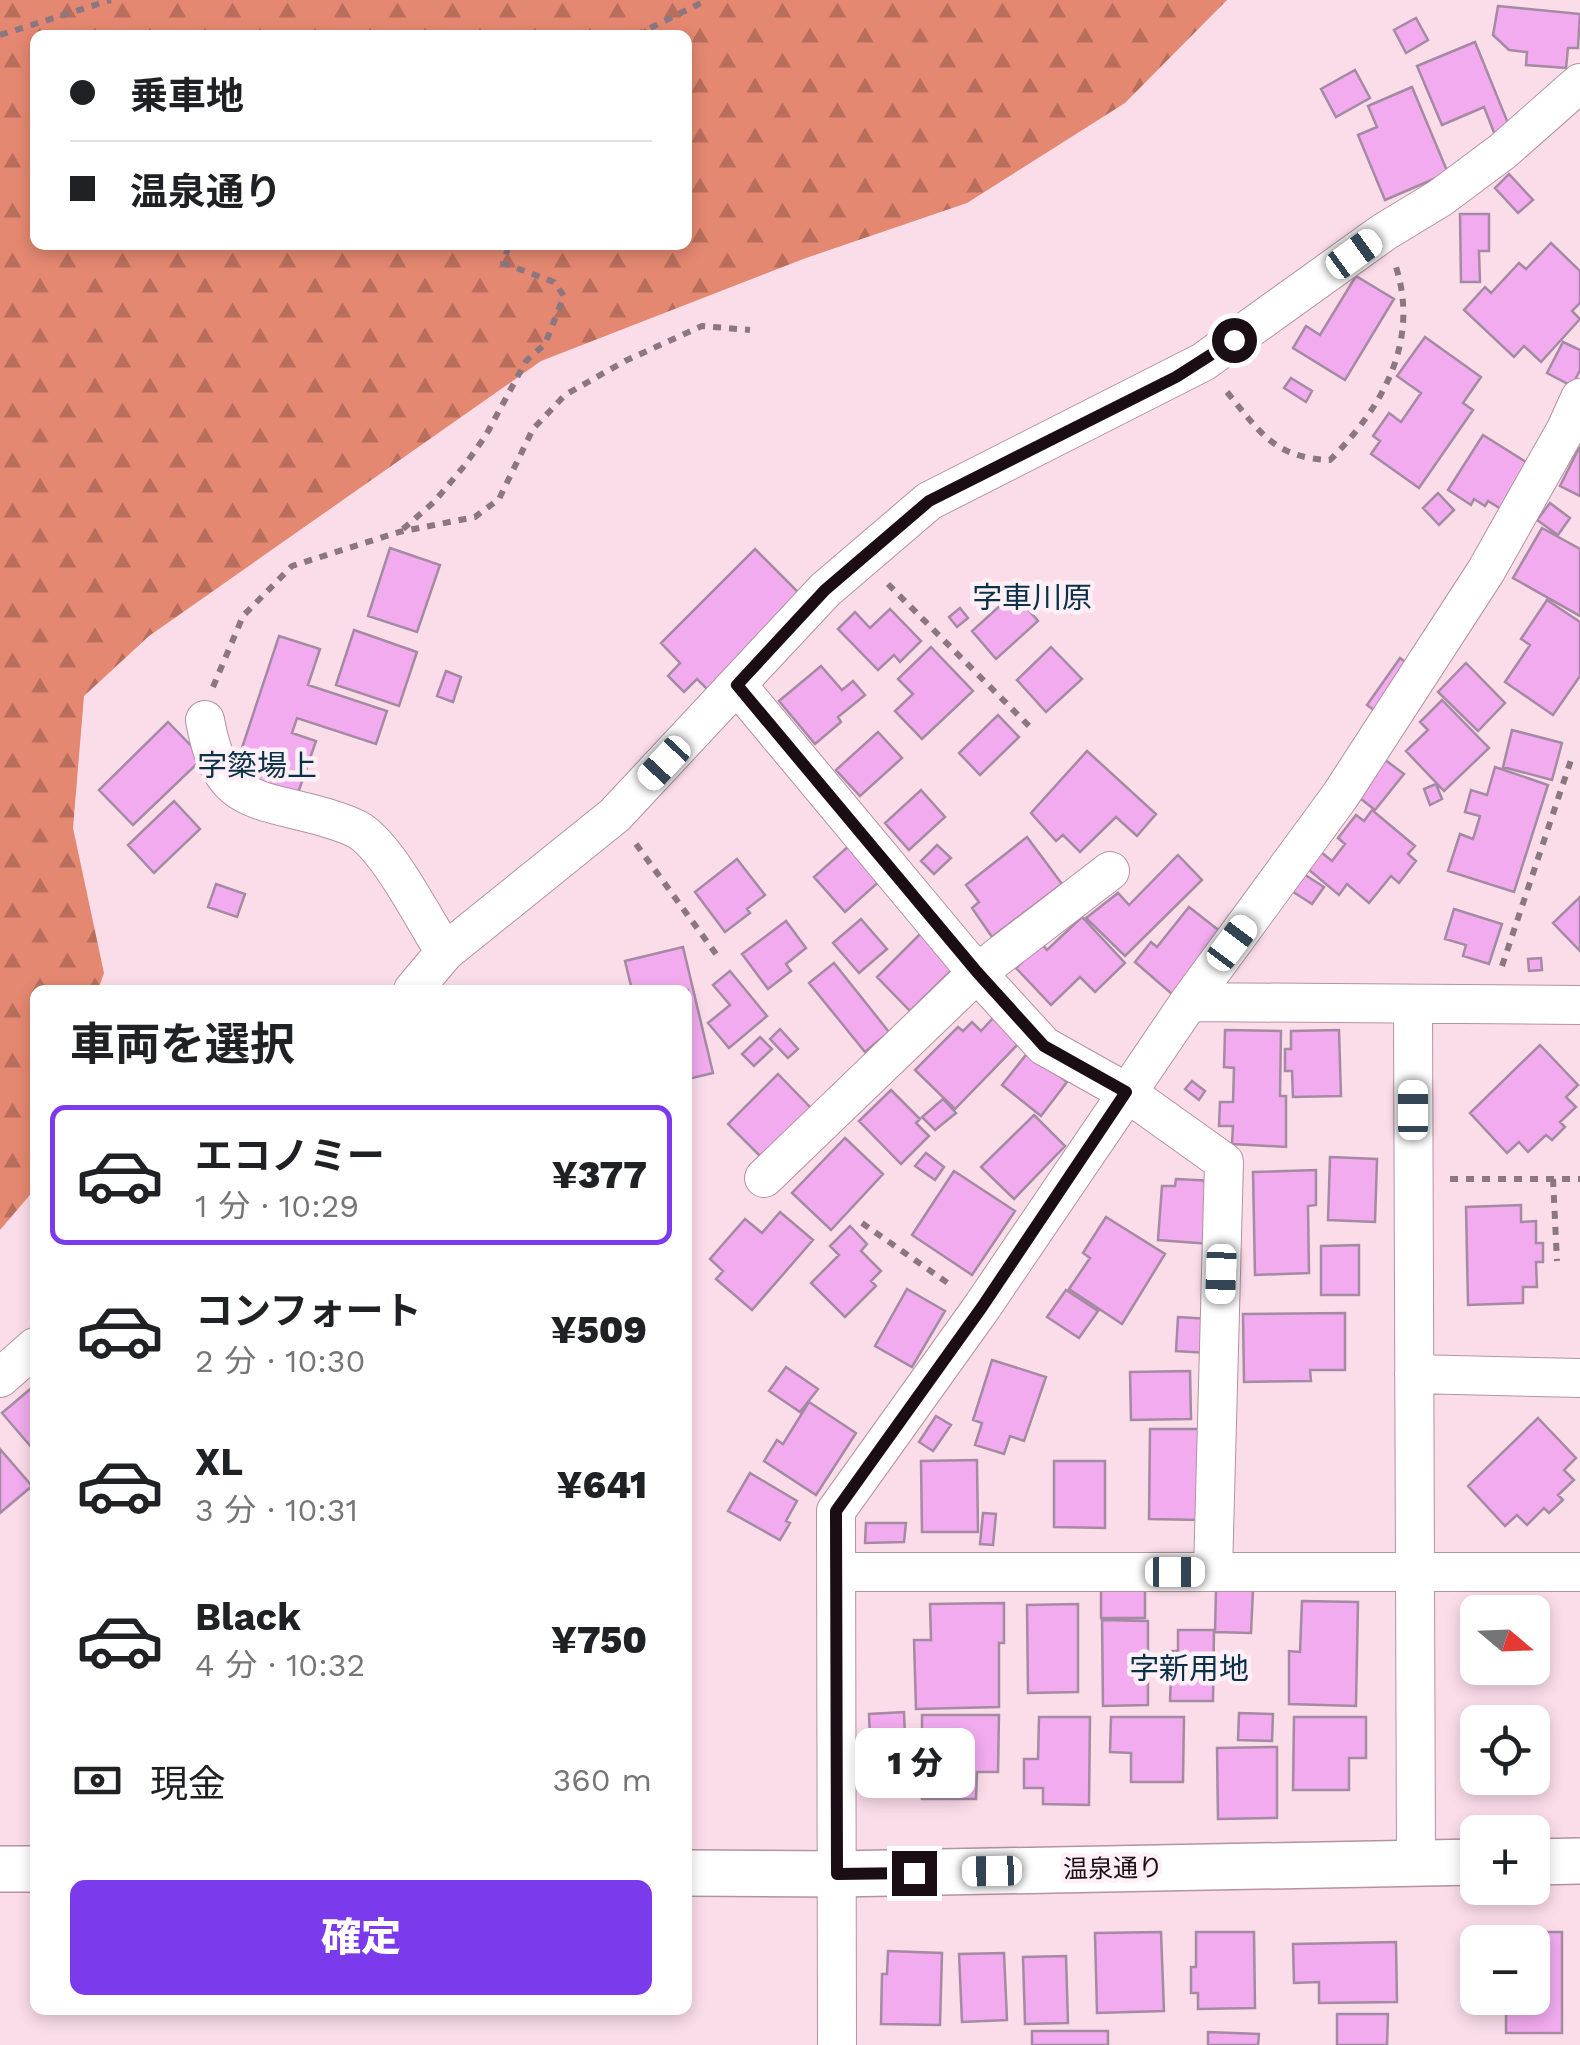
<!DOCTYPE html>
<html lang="ja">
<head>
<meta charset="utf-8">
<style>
  body { margin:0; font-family:"Work Sans","Noto Sans JP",sans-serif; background:#f2f2f2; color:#202124; height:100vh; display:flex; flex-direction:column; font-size:38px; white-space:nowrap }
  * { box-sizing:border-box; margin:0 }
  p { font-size:32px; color:#757577 }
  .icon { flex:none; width:55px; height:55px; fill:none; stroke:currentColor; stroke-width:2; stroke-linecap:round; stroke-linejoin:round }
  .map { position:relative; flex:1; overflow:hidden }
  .side { position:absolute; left:30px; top:985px; width:662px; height:1030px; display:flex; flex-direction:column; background:#fff; border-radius:15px; box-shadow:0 5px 15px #0003 }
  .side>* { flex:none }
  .guide { position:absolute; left:30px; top:30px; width:662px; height:220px; border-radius:15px; box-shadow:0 5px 15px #0003; display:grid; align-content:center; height:220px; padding:0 40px; background:#fff }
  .needle { width:65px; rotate:109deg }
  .fabs { position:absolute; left:1460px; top:1595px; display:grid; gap:20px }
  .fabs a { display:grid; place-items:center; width:90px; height:90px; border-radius:15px; background:#fff; box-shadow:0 5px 15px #0003; font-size:50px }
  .end { position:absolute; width:45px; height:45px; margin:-22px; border:12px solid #1a0e14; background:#fff; box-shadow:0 0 0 5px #fff }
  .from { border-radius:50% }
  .bubble { position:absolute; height:70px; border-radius:15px; background:#fff; box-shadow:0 5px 15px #0003; font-size:32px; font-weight:800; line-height:70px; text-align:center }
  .car { position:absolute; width:30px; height:60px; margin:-30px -15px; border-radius:12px; box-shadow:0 0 8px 2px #0007; background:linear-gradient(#fff 24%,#345 0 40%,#fff 0 76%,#345 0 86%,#fff 0) }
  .guide b { display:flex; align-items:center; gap:35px; height:95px; font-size:38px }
  .guide b+b { border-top:2px solid #e0e0e0 }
  .guide i { width:25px; height:25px; background:#202124 }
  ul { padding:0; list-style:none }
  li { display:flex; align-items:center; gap:30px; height:140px; margin:0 20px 15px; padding:0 20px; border:5px solid transparent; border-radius:15px }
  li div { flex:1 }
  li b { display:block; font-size:38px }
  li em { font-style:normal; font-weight:800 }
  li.selected { border-color:#7c3aed }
  li>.icon { width:90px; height:90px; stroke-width:1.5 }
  h2 { padding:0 40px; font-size:45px; line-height:120px }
  .pay { display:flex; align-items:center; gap:25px; height:110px; padding:0 40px; font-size:38px }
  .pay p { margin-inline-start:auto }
  .action { display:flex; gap:20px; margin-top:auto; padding:20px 40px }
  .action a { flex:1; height:115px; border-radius:15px; background:#7c3aed; color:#fff; font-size:40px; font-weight:800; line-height:115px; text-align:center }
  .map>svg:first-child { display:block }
  .forest { fill:url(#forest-firs); fill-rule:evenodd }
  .building { fill:#f1abee; stroke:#a48aa2; stroke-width:2.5 }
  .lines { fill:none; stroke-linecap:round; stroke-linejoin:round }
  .minor-casing { stroke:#b492a1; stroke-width:40 }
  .tertiary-casing { stroke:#b492a1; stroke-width:48 }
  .path { stroke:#8c7680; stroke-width:6; stroke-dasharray:8 8; stroke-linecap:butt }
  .minor { stroke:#fff; stroke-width:38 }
  .tertiary { stroke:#fff; stroke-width:45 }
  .route { stroke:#1a0e14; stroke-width:12 }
  .labels { text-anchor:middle; stroke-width:9; stroke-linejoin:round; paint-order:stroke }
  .street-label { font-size:25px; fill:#1a0e14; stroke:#ffeff6 }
  .quarter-label { font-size:30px; fill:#093148; stroke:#ffeff6 }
</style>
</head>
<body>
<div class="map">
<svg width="1580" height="2045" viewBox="0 0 1580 2045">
  <defs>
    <pattern id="forest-firs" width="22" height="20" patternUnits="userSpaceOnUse" patternTransform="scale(2.5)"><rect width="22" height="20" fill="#e58871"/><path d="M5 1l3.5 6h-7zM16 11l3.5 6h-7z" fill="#b96e5c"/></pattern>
  </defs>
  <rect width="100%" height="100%" fill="#fbddea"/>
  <path class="forest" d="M0 0H1227L1125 103 967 203 806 258 541 361 149 636 84 696 73 828 104 973 98 990H35V1189L0 1230ZM35 35H688V245H35Z"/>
  <path class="building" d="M1498 6 1580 14 1578 48H1568L1566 68 1526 65 1527 52 1509 50 1493 35Z
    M1416 18 1428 40 1406 53 1394 30Z
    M1475 42 1510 128 1495 135 1484 107 1442 125 1417 66Z
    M1355 70 1370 98 1336 117 1321 89Z
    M1412 87 1448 173 1385 200 1358 135 1377 127 1368 106Z
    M1509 174 1533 200 1518 213 1495 188Z
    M1460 214H1489V251H1479L1480 282H1461Z
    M1551 243 1580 271V303L1572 311 1580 319 1541 362 1524 346 1514 357 1464 310 1485 287 1491 293 1519 263 1526 269Z
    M1356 276 1394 299 1345 380 1293 348 1306 326 1320 335Z
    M1425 337 1481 377 1463 403 1473 410 1419 488 1371 454 1380 441 1373 436 1389 413 1401 422 1421 393 1397 376Z
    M1563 342 1580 350V370L1572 386 1547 373Z
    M1291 378 1312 391 1306 402 1284 388Z
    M1483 435 1534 467 1506 512 1488 501 1485 506 1474 499 1471 505 1448 490Z
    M1580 446V496L1560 486Z
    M1438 493 1454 510 1439 525 1423 508Z
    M1550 503 1570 518 1558 535 1537 520Z
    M1542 528 1580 549V616L1513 578Z
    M390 548 440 565 417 632 368 616Z
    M755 549 802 596 708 690 697 679 684 692 668 676 680 663 661 643Z
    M1014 593 1038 621 996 659 972 631Z
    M1547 600 1580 622V676L1553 715 1505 682 1530 645 1521 639Z
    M960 608 968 618 957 627 949 617Z
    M890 609 921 641 900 662 894 655 878 670 838 629 855 612 870 628Z
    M354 630 417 652 399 706 336 685Z
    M279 636 320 649 308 685 387 711 376 744 297 718 292 733 316 741 297 796 233 775Z
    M931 647 973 691 922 739 895 711 913 694 898 679Z
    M1051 647 1082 679 1046 712 1017 680Z
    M1400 658 1412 667 1378 713 1367 705Z
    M1466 663 1505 703 1478 731 1438 692Z
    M821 666 842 690 853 681 865 695 838 717 841 722 815 744 779 701Z
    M446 671 461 677 453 702 437 696Z
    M1442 700 1489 748 1444 791 1406 751 1428 730 1420 722Z
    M998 715 1019 737 980 775 959 753Z
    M168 722 203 758 133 825 99 790Z
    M1512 730 1562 743 1552 780 1503 767Z
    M878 732 902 758 860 796 836 770Z
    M1087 751 1156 814 1137 836 1116 817 1080 852 1063 835 1056 841 1031 813Z
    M1384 759 1404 774 1375 810 1356 795Z
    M1495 767 1548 785 1514 892 1448 871 1460 834 1473 839 1480 816 1465 812 1471 790 1487 795Z
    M1436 784 1442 799 1430 805 1424 789Z
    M921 790 945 817 909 850 885 823Z
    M174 801 200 829 154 873 128 845Z
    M1372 810 1415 846 1408 854 1416 861 1399 883 1391 876 1369 903 1347 884 1339 895 1308 869 1321 852 1332 861 1345 844 1338 838 1356 815 1364 821Z
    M1027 837 1062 884 992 937 972 908 979 902 966 885Z
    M851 844 882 879 845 912 814 877Z
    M937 845 951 858 934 874 921 861Z
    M1178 855 1202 880 1125 956 1086 918 1118 893 1129 905Z
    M737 859 765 895 747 909 750 913 725 932 695 892Z
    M1299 871 1324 887 1312 904 1287 888Z
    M216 884 245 894 237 917 208 907Z
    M1580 897V951L1553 923Z
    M1189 907 1221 932 1173 995 1135 962 1151 942 1157 947Z
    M1454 909 1502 924 1489 964 1463 956 1466 945 1445 939Z
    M1082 917 1125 963 1095 992 1080 977 1051 1005 1016 968 1041 943 1047 950Z
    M861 919 887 949 859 973 833 943Z
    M786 921 806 948 786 964 791 971 768 989 742 954Z
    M921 933 955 967 910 1011 877 977Z
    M683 947 713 1073 688 1079V990H632L625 961Z
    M1541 958 1542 970 1529 971 1528 959Z
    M834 963 889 1032 865 1052 809 983Z
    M730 971 767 1016 729 1048 708 1023 730 1005 713 985Z
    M995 1016 1021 1041 955 1109 915 1070 958 1027 963 1031 972 1022 981 1031Z
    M780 1029 798 1049 788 1058 770 1039Z
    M1225 1030 1281 1031 1280 1096H1286V1147L1232 1144 1233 1126H1219L1220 1102H1233L1234 1068 1224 1067Z
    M1339 1030 1341 1096 1293 1097 1292 1071H1285V1049H1291V1031Z
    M760 1037 772 1049 754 1066 742 1054Z
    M1540 1045 1578 1085 1566 1097 1576 1107 1560 1122 1565 1127 1552 1140 1546 1135 1528 1152 1519 1142 1507 1153 1470 1113Z
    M1029 1051 1067 1082 1041 1116 1002 1085Z
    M778 1074 811 1108 761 1157 728 1124Z
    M1192 1081 1205 1091 1199 1100 1185 1089Z
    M891 1090 920 1119 916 1123 929 1136 901 1164 859 1121Z
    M943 1099 956 1113 935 1130 922 1117Z
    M1034 1115 1065 1146 1014 1199 981 1167Z
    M845 1138 883 1174 831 1230 792 1193Z
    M926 1153 944 1167 935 1180 915 1166Z
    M1330 1157 1377 1159 1375 1222 1328 1220Z
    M1316 1170V1205L1308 1206 1309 1273 1255 1275 1253 1172Z
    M954 1171 1015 1211 972 1275 912 1235Z
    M1176 1179 1214 1181 1210 1244 1158 1240 1162 1186H1175Z
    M1521 1205V1222L1536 1221V1243H1543V1262H1536L1537 1287H1523V1303L1468 1305 1466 1207Z
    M780 1212 813 1240 752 1310 716 1279 723 1271 710 1259 745 1219 762 1233Z
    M1106 1217 1165 1254 1122 1324 1069 1289 1090 1258 1083 1253Z
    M850 1226 867 1244 861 1251 881 1271 871 1281 876 1286 845 1317 811 1283 839 1255 830 1246Z
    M1359 1245V1295H1321V1246Z
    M907 1289 945 1311 912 1367 875 1346Z
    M1066 1290 1098 1311 1079 1338 1047 1317Z
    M1345 1313V1370H1310L1311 1381 1244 1382 1243 1314Z
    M1178 1317 1210 1319 1207 1353 1176 1351Z
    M992 1360 1046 1377 1024 1441 1010 1436 1004 1454 975 1445 982 1423 973 1420Z
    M786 1367 818 1389 800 1412 769 1391Z
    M1190 1371 1191 1419 1131 1420 1130 1372Z
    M35 1385V1445L32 1448 2 1413Z
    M809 1402 856 1433 816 1495 764 1461 777 1440 783 1444Z
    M936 1416 951 1425 933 1451 919 1442Z
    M1538 1418 1576 1458 1564 1470 1574 1480 1558 1495 1563 1500 1549 1513 1544 1508 1527 1525 1517 1515 1505 1526 1468 1486Z
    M1150 1429H1201L1200 1520 1149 1519Z
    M0 1449 32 1486 0 1513Z
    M977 1460 978 1532H922L921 1461Z
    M1054 1461H1105V1528L1054 1527Z
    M750 1473 797 1501 786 1521 790 1523 780 1540 728 1511Z
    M983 1513 996 1514 993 1545 980 1544Z
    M866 1523H906L904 1542 865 1543Z
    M1145 1589V1618H1101V1590Z
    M1216 1589 1253 1590 1251 1633 1215 1632Z
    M1302 1601 1358 1602 1356 1706 1289 1704V1651L1300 1652Z
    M1004 1603V1643H999V1707L916 1709 914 1640H931L930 1604Z
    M1078 1604V1692L1028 1693 1027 1605Z
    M1102 1620 1148 1621V1705L1103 1706Z
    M1178 1630H1214L1213 1701H1170L1171 1675H1164L1165 1651H1178Z
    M904 1712 905 1737 870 1739 869 1714Z
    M1239 1713 1273 1714 1272 1741 1238 1740Z
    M922 1715H999L998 1772H977L976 1799H922Z
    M1039 1717H1090L1089 1805 1043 1804V1788H1024V1759H1038Z
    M1111 1717H1184L1183 1782H1131V1753L1110 1752Z
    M1294 1717H1366V1758H1349V1790H1293Z
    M1277 1747V1818L1218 1819 1217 1748Z
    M1161 1932 1164 2011 1097 2013 1095 1933Z
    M1196 1932H1254L1255 2008 1198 2009V1993H1191V1967H1196Z
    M1506 1932H1562V2033H1506V1998H1532V1942H1506Z
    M1396 1942 1397 2002 1319 2003V1982L1294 1983 1293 1944Z
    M888 1951 942 1953 940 2025 881 2024 882 1974H887Z
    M1004 1953 1007 2020 962 2022 959 1954Z
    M1066 1956 1068 2023 1025 2024 1023 1957Z
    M1337 2014H1388L1387 2045H1337Z
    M1032 2031H1108V2045H1032Z
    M1208 2032 1259 2034 1258 2045H1208Z"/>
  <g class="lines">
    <g class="minor-casing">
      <path id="minor" d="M737 685 977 973 1044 1046 1126 1092 1224 1162 1213 1571
        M205 720C220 804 252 797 324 817 336 821 349 824 360 831 390 851 424 920 445 952
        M413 990 445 952 615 815 825 590 929 501 1203 362 1384 232 1440 198 1503 151 1580 83
        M1189 1002 1580 1005
        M1413 1005 1416 1862
        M764 1178 977 973 1110 871
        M1414 1374 1580 1378
        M0 1378 35 1347
        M837 1572H1580
        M837 2045 836 1511 982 1307 1189 1002 1340 796 1486 571 1566 429 1580 398"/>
    </g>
    <g class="tertiary-casing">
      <path id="tertiary" d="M1532 1862 1580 1861
        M0 1869H35
        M688 1873 837 1874 1478 1862"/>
    </g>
    <path class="path" d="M0 35 111 0
      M636 35 707 0
      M1227 392C1260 432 1274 458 1330 460 1382 408 1420 342 1396 267
      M403 529 434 502 465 465 486 435 526 361 545 344 564 296 554 282 503 263 509 245
      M888 584 1029 726
      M213 687 243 616 292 566 399 532 475 517 499 499 533 429 565 395 625 361 702 326 750 330
      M636 844 716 954
      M1502 966 1573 754
      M1450 1179H1580
      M1553 1179 1557 1261
      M862 1223 952 1286"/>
    <use href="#minor" class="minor"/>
    <use href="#tertiary" class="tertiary"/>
  </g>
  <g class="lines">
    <path class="route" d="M914 1873 837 1874 836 1511 982 1307 1126 1092 1044 1046 977 972 737 685 825 590 929 501 1176 377 1234 340"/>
  </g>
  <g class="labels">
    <g class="street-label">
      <text transform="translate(1113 1868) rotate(-1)" y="9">温泉通り</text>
    </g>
    <g class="quarter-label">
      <text x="1032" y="608">字車川原</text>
      <text x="257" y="776">字簗場上</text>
      <text x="1189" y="1679">字新用地</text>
    </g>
  </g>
</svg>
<div class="fabs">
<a><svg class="needle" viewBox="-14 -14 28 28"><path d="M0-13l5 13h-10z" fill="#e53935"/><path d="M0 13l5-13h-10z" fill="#757577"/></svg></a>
<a><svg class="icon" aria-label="locate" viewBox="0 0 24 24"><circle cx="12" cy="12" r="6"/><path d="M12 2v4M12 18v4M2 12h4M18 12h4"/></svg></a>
<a>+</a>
<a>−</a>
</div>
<i class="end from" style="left:1234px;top:340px"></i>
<i class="end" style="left:914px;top:1873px"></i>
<div class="bubble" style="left:855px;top:1728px;width:120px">1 分</div>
<i class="car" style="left:1354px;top:254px;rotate:54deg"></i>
<i class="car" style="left:664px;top:763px;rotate:223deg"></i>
<i class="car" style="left:1232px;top:943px;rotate:37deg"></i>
<i class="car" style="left:1413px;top:1110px;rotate:0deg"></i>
<i class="car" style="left:1221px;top:1274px;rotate:182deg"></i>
<i class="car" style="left:1175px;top:1572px;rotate:90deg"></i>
<i class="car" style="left:992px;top:1871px;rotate:269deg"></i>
<div class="guide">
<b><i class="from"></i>乗車地</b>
<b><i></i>温泉通り</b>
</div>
<section class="side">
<h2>車両を選択</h2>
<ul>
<li class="selected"><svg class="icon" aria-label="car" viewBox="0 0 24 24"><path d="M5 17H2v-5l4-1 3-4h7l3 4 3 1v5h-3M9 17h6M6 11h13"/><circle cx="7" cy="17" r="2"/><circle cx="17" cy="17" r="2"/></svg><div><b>エコノミー</b><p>1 分 · 10:29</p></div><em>¥377</em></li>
<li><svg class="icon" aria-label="car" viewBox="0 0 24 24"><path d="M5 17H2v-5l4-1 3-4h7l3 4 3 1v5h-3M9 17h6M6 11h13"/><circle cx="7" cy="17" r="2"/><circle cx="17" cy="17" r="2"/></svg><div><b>コンフォート</b><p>2 分 · 10:30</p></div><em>¥509</em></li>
<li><svg class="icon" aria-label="car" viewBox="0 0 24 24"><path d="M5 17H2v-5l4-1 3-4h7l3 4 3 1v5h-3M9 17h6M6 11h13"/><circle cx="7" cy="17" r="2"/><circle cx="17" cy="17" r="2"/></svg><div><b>XL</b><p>3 分 · 10:31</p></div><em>¥641</em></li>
<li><svg class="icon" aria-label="car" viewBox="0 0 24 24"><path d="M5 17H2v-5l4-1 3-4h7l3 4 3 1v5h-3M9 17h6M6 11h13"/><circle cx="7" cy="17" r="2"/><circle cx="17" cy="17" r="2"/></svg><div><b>Black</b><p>4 分 · 10:32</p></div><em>¥750</em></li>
</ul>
<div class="pay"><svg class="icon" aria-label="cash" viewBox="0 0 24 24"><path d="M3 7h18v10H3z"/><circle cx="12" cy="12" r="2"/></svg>現金<p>360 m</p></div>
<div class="action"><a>確定</a></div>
</section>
</div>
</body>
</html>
